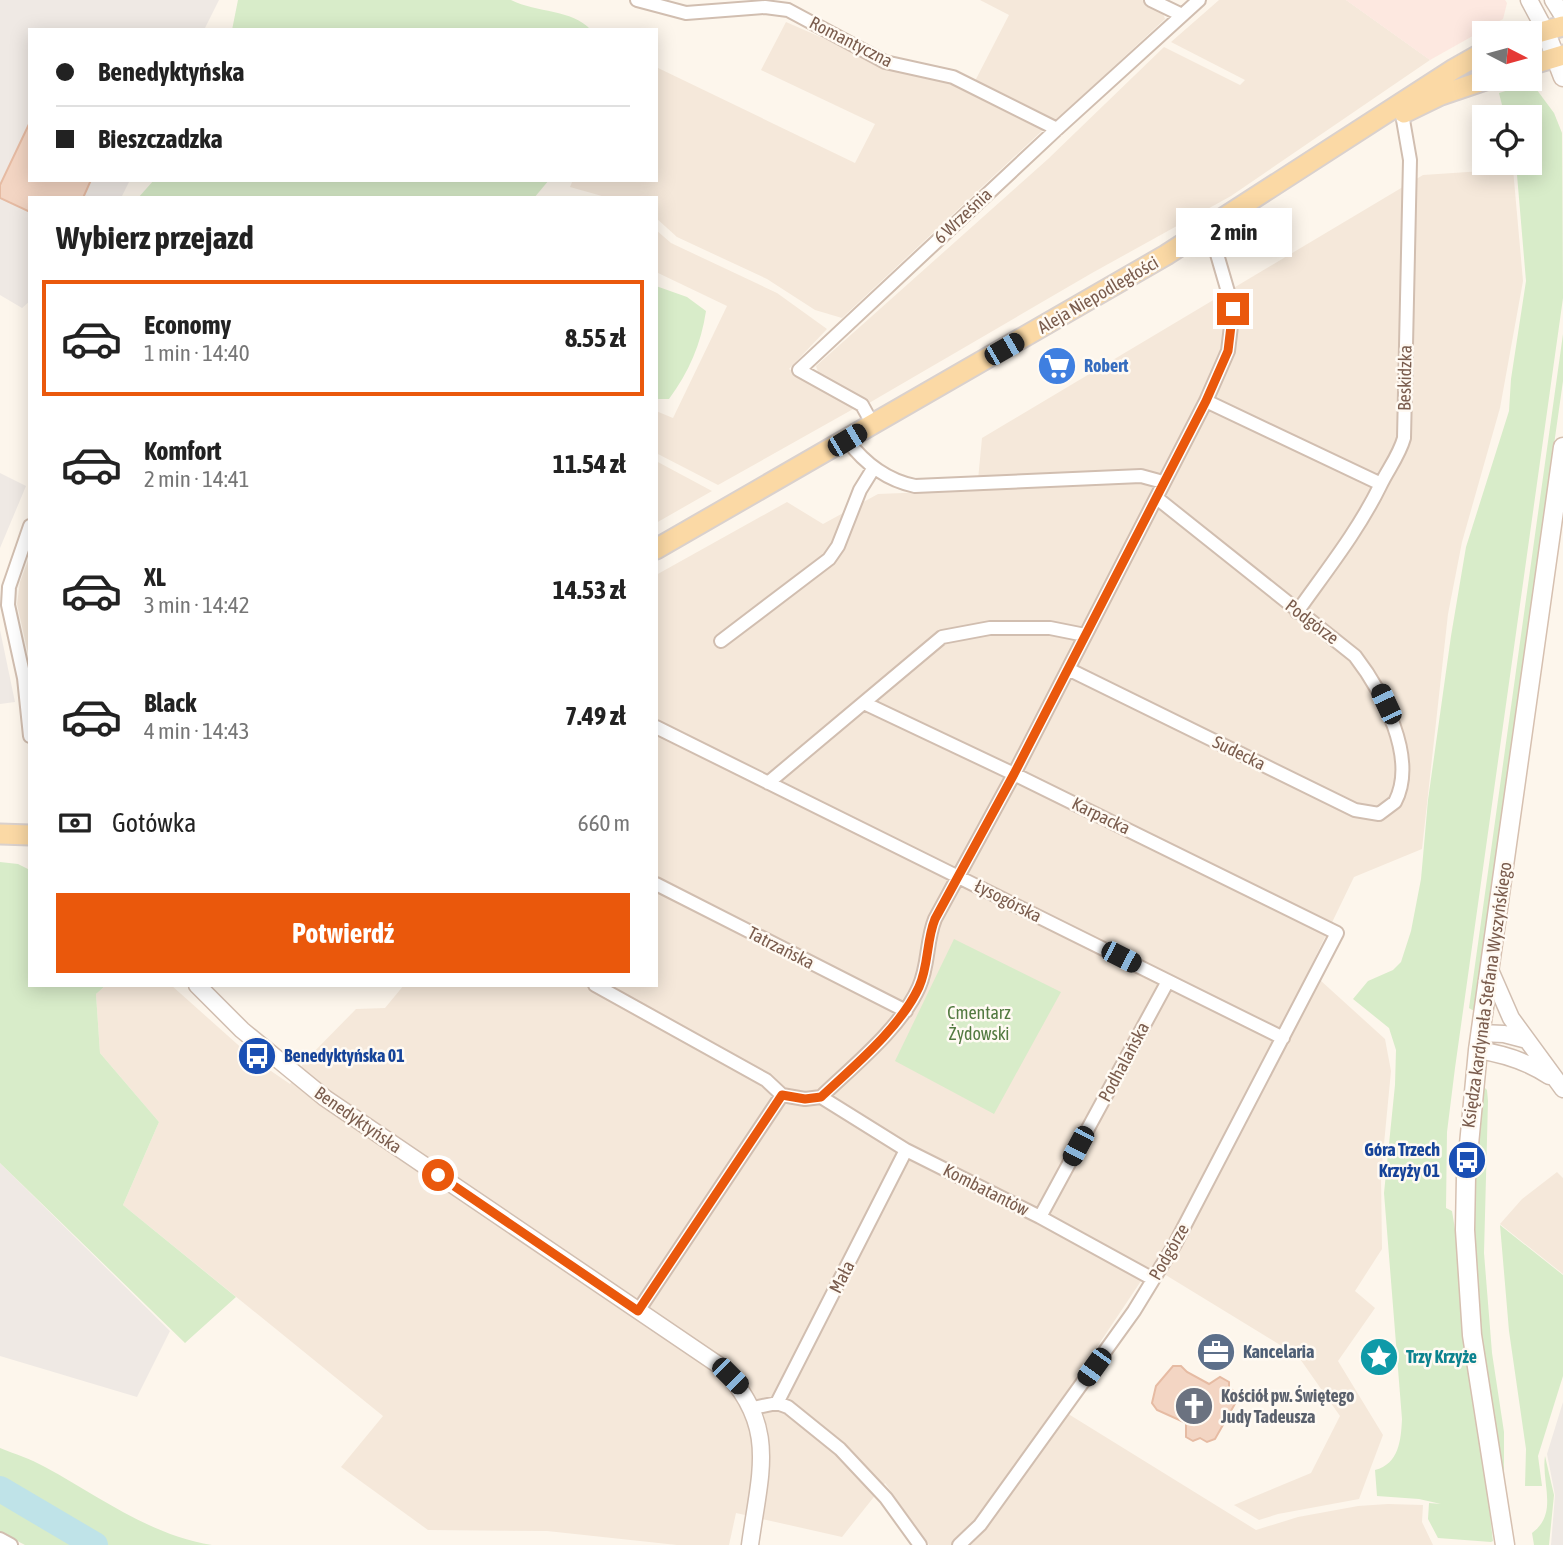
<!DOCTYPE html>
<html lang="pl">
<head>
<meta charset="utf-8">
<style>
  body { margin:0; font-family:"Asap Condensed",sans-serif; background:#f2f2f2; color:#222; height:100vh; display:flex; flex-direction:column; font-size:26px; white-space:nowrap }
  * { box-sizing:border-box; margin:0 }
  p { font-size:23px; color:#767676 }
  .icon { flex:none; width:38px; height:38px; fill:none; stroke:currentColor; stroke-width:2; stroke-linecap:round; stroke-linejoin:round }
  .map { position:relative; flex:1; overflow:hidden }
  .drawer { position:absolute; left:28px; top:196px; width:630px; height:791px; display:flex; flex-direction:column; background:#fff; border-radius:0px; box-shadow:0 4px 18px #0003 }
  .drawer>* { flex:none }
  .hud { position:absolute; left:28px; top:28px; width:630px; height:154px; border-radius:0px; box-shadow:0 4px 18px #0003; display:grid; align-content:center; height:154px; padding:0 28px; background:#fff }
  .needle { width:46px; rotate:96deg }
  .tools { position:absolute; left:1472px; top:21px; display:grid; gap:14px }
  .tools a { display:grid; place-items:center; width:70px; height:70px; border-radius:0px; background:#fff; box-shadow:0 4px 18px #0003; font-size:35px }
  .end { position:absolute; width:32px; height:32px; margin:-16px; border:9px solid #ea580c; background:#fff; box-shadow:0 0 0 4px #fff }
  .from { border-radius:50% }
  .bubble { position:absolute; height:49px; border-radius:0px; background:#fff; box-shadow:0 4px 18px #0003; font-size:23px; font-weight:700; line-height:49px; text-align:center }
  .car { position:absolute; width:21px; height:42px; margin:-21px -10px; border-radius:9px; box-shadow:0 0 5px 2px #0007; background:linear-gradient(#222 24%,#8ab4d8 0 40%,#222 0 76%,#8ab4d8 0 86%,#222 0) }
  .hud b { display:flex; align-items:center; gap:24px; height:66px; font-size:26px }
  .hud b+b { border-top:2px solid #e0e0e0 }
  .hud i { width:18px; height:18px; background:#222 }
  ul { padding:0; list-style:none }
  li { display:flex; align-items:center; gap:21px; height:116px; margin:0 14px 10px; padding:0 14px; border:4px solid transparent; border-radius:0px }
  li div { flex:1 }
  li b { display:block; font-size:26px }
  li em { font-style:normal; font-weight:700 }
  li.active { border-color:#ea580c }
  li>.icon { width:63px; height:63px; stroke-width:1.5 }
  h2 { padding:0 28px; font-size:32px; line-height:84px }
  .pay { display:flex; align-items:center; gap:18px; height:77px; padding:0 28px; font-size:26px }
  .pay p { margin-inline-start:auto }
  .action { display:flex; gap:14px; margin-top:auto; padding:14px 28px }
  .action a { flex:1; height:80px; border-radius:0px; background:#ea580c; color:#fff; font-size:28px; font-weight:700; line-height:80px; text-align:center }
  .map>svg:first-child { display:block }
  .residential { fill:#f5e8da }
  .commercial { fill:#fde8e0 }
  .industrial { fill:#efe9e4 }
  .green { fill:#d8ecc9 }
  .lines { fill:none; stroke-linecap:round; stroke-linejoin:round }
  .river { stroke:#bfe3e8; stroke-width:26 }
  .building { fill:#f3d5c3; stroke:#e6bba3; stroke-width:2 }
  .minor-casing { stroke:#d1beb0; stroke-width:16 }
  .tertiary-casing { stroke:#d1beb0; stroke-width:19 }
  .secondary-casing { stroke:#d6c0b0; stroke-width:21 }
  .primary-casing { stroke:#dad1cd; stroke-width:23 }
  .minor { stroke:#fff; stroke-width:12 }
  .tertiary { stroke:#fff; stroke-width:16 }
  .secondary { stroke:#fff; stroke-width:18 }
  .primary { stroke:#fbd9a5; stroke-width:19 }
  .route { stroke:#ea580c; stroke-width:9 }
  .labels { text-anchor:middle; stroke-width:5; stroke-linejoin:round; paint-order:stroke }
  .street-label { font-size:18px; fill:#7a5c4d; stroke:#fffaf3 }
  .shop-label { font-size:18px; font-weight:bold; fill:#366cbe; stroke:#fffaf3; text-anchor:start }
  .park-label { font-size:18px; fill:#537a41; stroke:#fffaf3 }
  .transit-label { font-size:18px; font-weight:bold; fill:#164399; stroke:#fffaf3; text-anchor:start }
  .service-label { font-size:18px; font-weight:bold; fill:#4e5e75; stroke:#fffaf3; text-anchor:start }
  .culture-label { font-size:18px; font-weight:bold; fill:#0d838f; stroke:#fffaf3; text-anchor:start }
  .worship-label { font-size:18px; font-weight:bold; fill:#5b616d; stroke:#fffaf3; text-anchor:start }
</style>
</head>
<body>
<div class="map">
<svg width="1563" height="1545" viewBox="0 0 1563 1545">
  <rect width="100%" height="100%" fill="#fdf6ec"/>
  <path class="residential" d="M980 0H1142L1162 10 1165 19 1055 121 975 81 1009 15Z
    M1219 0H1346L1430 60 1231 196 1092 273 869 403 818 372 816 366 1048 159 1164 47 1240 85 1245 80 1171 42Z
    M786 22 903 73 952 80 1045 128 842 318 815 310 767 279 677 237 656 218V198H609L570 187 573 180H656V67L855 163 875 124 761 70Z
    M1513 169 1523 281 1500 408 1462 542 1448 614 1422 849 1354 877 1309 970 1385 1039 1391 1071 1381 1175 1382 1249 1355 1291 1375 1308 1338 1361 1383 1435 1359 1499 1278 1514 1259 1520 1234 1505 1311 1473 1340 1416 1298 1356 1151 1266 1057 1407 1256 1530 1298 1517 1358 1506 1388 1504 1423 1505 1422 1522 1433 1545H929L885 1483 842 1537 736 1513 729 1545H677L547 1531 428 1530 341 1467 383 1416 123 1205 159 1122 100 1053 96 994 106 985H171L255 1060 290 1084 305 1061 356 1009 385 1008 404 985H656V575L787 502 823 524 878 494 977 490 982 438 1423 175Z
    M656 230 671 243 777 293 827 329 789 369 855 408 718 485 656 453V411L673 418 727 306 656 272Z
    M656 461 712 491 656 523Z
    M30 555V662L17 604 20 582Z
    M1557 1172 1563 1178V1274L1500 1224 1522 1199Z"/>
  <path class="commercial" d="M1346 0H1505L1507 3 1503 19 1430 60Z"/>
  <path class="industrial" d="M0 0H219L204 30H30V180H130L121 198H30V301L22 308 0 295Z
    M0 473 26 486 0 548Z
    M0 630 15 702 0 704Z
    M0 1163 170 1331 137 1397 0 1356Z
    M1563 1402V1545H1551L1555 1495 1547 1454Z"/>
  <path class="green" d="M238 0H511C537 13 572 9 591 30H232Z
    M1525 85 1534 86 1554 113 1562 133 1563 298 1455 1068 1447 1132 1446 1208 1452 1211C1471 1320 1480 1432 1493 1541L1491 1542 1438 1538 1428 1519 1429 1503 1441 1504 1419 1499 1377 1496 1375 1470C1399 1464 1401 1440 1402 1419L1384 1193 1395 1085 1396 1050 1389 1028 1353 999 1368 981 1393 970 1401 962 1411 931 1421 879 1428 800 1451 636 1466 547 1509 411 1511 379 1526 281 1516 163H1530V117H1505L1499 93Z
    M154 180H549L534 198H138Z
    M656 286 687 297 706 311C701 344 689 372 669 399H656Z
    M1563 334V381L1474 1011 1469 1008Z
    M0 862 18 864 30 870V985H106L96 994 100 1053 159 1122 123 1205 236 1297 185 1343 0 1163Z
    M954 939 1061 992 994 1114 895 1061Z
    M1482 1085 1487 1090 1488 1101 1484 1253 1492 1353 1504 1432V1489C1496 1441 1488 1394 1482 1346 1471 1259 1473 1172 1482 1085Z
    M1500 1225 1563 1275V1376L1538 1456 1542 1486H1525L1526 1449 1509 1331Z
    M0 1448C15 1454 31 1459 45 1467 99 1496 149 1535 212 1545H25L0 1532Z
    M1545 1456 1554 1495 1549 1545H1534L1532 1533C1559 1513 1541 1483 1545 1456Z"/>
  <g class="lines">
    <path class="river" d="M0 1489 95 1545"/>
  </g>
  <path class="building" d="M30 122V180H91L83 198H30V212L0 198V185Z
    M1173 1366H1181L1187 1372 1209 1384 1220 1377 1229 1382V1388L1236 1392V1402L1215 1439 1207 1442 1200 1438 1193 1441 1186 1437V1423L1157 1410 1152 1403 1156 1386Z"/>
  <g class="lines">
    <g class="minor-casing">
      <path id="minor" d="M637 0 686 13 765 7 788 10 885 62 953 77 1057 129
        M1151 0 1182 15
        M1206 401 1381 484
        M873 425 862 405 799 370 1057 129 1199 0
        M847 440C865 464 886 480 915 486L1141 476 1163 482
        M1297 612C1326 571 1358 531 1380 486 1388 469 1399 456 1404 438L1410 160 1402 114
        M721 641 829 559 838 546 860 490 873 469
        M1068 669 1355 810 1379 814 1395 802C1418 758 1382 691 1355 656L1158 499
        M24 678 8 605 9 587 30 526
        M30 679 24 678 30 736
        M864 703 1014 774 1337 933 1175 1244 1134 1311 980 1525 959 1545
        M656 727 1283 1038
        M768 783 942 637 990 628H1050L1085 635
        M656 884 906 1011
        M595 985 766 1080 782 1095
        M782 1095 805 1099 821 1097C853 1066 901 1028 919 987 929 965 926 941 935 919L1014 774 1206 401 1228 351 1233 309 1212 237 1206 229
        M821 1097 906 1150 1040 1217 1153 1279
        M1040 1217 1168 981
        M638 1311 782 1095
        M777 1403 906 1150
        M753 1408 777 1403 788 1407 840 1449 886 1498 920 1545
        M0 1539 11 1545"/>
    </g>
    <g class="tertiary-casing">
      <path id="tertiary" d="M1529 0 1545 30
        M1553 0 1563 16
        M1490 970 1511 1018 1563 1089
        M197 985 242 1030 325 1098 720 1366C779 1425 760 1471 750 1545
        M1480 1033 1504 1034 1527 1040
        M1478 1050C1504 1054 1527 1061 1549 1076"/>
    </g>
    <g class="secondary-casing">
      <path id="secondary" d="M1545 30 1563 77
        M1505 1545 1472 1335 1465 1230 1466 1176 1478 1050 1563 447"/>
    </g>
    <g class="primary-casing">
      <path id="primary" d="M1530 35 1563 26
        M1530 65 1563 55
        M1404 113 1441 95 1488 79
        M656 549 1166 255 1454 69 1484 52
        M0 834 30 835"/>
    </g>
    <use href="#minor" class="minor"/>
    <use href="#tertiary" class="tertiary"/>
    <use href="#secondary" class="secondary"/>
    <use href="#primary" class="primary"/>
  </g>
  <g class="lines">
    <path class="route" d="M438 1175 638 1311 782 1095 805 1099 821 1097C854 1066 900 1028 919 987 929 965 926 941 935 919L1014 774 1206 401 1228 351 1233 309"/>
  </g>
  <defs>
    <g id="supermarket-disc" transform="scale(2.0125)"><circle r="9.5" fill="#3f7fe0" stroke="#fffaf3"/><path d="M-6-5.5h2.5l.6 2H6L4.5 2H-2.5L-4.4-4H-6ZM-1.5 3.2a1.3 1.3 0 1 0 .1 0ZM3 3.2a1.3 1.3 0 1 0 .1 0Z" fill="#fff"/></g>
    <g id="bus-disc" transform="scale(2.0125)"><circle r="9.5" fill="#1a4fb4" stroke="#fffaf3"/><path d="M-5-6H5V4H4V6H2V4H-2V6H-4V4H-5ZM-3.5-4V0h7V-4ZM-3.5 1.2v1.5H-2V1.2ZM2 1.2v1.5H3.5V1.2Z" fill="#fff"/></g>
    <g id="office-disc" transform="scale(2.0125)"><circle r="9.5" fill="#5c6f8a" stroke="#fffaf3"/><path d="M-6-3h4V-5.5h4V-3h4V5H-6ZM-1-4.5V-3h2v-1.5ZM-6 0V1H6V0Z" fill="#fff"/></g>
    <g id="sight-disc" transform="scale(2.0125)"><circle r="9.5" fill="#0f9aa8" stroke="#fffaf3"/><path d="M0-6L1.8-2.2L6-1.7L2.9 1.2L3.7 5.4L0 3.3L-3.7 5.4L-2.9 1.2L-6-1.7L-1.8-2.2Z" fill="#fff"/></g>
    <g id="church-disc" transform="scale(2.0125)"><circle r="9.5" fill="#6b7280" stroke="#fffaf3"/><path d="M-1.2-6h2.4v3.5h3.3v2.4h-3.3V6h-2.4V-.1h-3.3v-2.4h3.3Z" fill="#fff"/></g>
  </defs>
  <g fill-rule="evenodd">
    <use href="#supermarket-disc" x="1057" y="366"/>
    <use href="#bus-disc" x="257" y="1056"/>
    <use href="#bus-disc" x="1467" y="1160"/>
    <use href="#office-disc" x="1216" y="1352"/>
    <use href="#sight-disc" x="1379" y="1357"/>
    <use href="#church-disc" x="1194" y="1406"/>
  </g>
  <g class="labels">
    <g class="street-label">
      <text transform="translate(851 42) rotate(27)" y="6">Romantyczna</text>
      <text transform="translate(963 216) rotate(-43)" y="6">6 Września</text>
      <text transform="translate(1098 295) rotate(-30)" y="6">Aleja Niepodległości</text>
      <text transform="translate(1405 378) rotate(-89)" y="6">Beskidzka</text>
      <text transform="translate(1312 622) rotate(37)" y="6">Podgórze</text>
      <text transform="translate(1239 753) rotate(26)" y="6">Sudecka</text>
      <text transform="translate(1101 816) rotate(26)" y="6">Karpacka</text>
      <text transform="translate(1008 901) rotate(27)" y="6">Łysogórska</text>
      <text transform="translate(781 948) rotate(27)" y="6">Tatrzańska</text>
      <text transform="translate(1487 995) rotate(-82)" y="6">Księdza kardynała Stefana Wyszyńskiego</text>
      <text transform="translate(1124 1062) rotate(-62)" y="6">Podhalańska</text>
      <text transform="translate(358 1120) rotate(35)" y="6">Benedyktyńska</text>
      <text transform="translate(986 1190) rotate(27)" y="6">Kombatantów</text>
      <text transform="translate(1169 1252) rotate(-60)" y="6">Podgórze</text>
      <text transform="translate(842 1277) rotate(-63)" y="6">Mała</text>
    </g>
    <g class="shop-label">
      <text x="1084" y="372">Robert</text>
    </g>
    <g class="park-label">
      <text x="979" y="1019">Cmentarz<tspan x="979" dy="21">Żydowski</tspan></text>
    </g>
    <g class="transit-label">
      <text x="284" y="1062">Benedyktyńska 01</text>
      <text x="1440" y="1156" text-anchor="end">Góra Trzech<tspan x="1440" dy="21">Krzyży 01</tspan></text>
    </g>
    <g class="service-label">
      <text x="1243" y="1358">Kancelaria</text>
    </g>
    <g class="culture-label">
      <text x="1406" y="1363">Trzy Krzyże</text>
    </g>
    <g class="worship-label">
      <text x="1221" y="1402">Kościół pw. Świętego<tspan x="1221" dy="21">Judy Tadeusza</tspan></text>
    </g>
  </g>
</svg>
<div class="tools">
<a><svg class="needle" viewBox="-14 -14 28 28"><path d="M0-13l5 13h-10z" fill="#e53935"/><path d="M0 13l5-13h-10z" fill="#767676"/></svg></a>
<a><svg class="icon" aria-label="locate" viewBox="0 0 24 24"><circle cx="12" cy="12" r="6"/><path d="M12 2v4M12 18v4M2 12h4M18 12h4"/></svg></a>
</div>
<i class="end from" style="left:438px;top:1175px"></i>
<i class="end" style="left:1233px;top:309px"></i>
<div class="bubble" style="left:1176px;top:208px;width:116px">2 min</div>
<i class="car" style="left:1004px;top:349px;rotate:60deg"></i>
<i class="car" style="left:847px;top:440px;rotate:59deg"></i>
<i class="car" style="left:1386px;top:704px;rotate:335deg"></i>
<i class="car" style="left:1121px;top:957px;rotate:117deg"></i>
<i class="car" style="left:1078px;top:1146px;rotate:208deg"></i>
<i class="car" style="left:1094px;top:1367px;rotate:216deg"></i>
<i class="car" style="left:730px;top:1376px;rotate:135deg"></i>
<div class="hud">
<b><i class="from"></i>Benedyktyńska</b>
<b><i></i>Bieszczadzka</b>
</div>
<section class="drawer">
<h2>Wybierz przejazd</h2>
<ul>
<li class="active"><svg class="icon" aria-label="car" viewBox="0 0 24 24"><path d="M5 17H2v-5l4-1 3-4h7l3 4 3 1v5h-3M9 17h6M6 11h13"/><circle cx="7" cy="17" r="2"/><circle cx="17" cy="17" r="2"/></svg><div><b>Economy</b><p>1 min · 14:40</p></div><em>8.55 zł</em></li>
<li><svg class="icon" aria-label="car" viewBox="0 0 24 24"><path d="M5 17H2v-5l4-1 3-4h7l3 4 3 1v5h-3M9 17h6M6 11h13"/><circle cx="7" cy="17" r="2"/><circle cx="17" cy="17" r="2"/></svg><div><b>Komfort</b><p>2 min · 14:41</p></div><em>11.54 zł</em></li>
<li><svg class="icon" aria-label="car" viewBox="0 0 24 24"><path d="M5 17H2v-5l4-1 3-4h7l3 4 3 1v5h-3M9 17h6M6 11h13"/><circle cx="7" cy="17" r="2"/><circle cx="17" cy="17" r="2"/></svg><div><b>XL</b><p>3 min · 14:42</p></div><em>14.53 zł</em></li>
<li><svg class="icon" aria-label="car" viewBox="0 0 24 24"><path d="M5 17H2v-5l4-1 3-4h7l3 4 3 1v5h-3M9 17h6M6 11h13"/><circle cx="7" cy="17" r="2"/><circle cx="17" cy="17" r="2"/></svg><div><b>Black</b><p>4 min · 14:43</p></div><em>7.49 zł</em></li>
</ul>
<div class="pay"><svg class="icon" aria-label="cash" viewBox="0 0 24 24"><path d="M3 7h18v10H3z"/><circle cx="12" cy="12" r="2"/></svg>Gotówka<p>660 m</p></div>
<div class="action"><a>Potwierdź</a></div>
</section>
</div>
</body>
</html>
